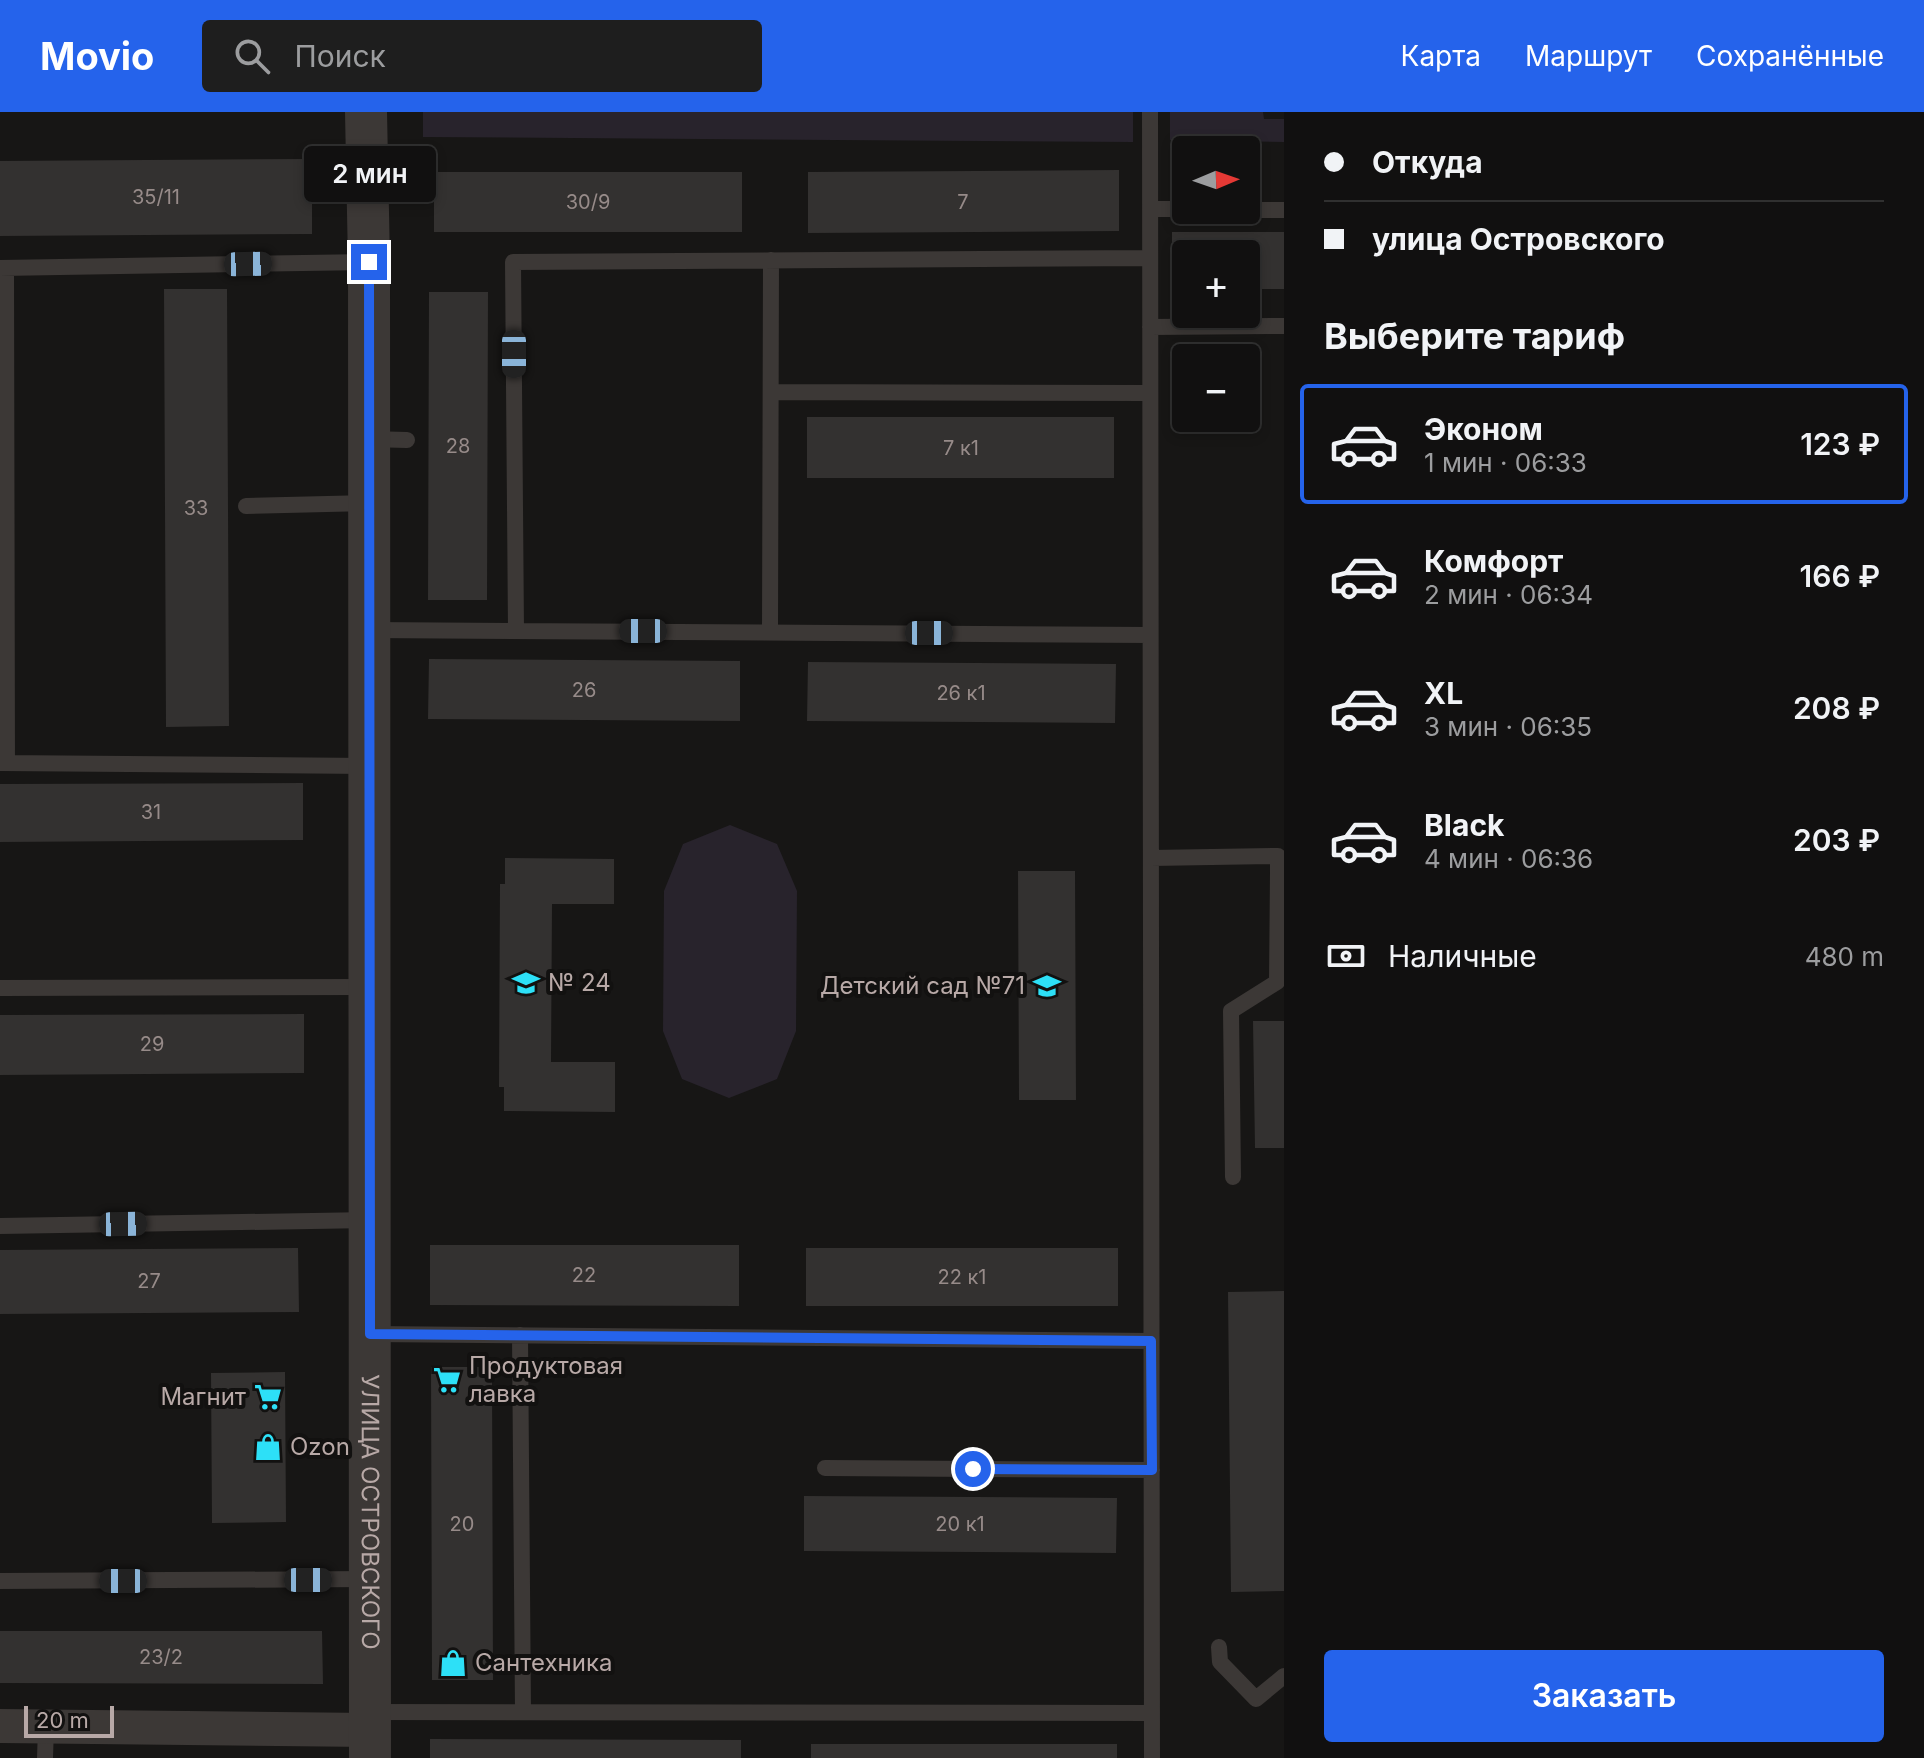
<!DOCTYPE html>
<html lang="ru">
<head>
<meta charset="utf-8">
<style>
  body { margin:0; font-family:Inter,sans-serif; background:#1e1e1e; color:#f1f3f6; height:100vh; display:flex; flex-direction:column; font-size:30px; white-space:nowrap }
  * { box-sizing:border-box; margin:0 }
  p { font-size:26px; color:#9c9d9f }
  .icon { flex:none; width:44px; height:44px; fill:none; stroke:currentColor; stroke-width:2; stroke-linecap:round; stroke-linejoin:round }
  .map { position:relative; flex:1; overflow:hidden }
  .sheet { display:flex; flex-direction:column; background:#111010; width:640px }
  .sheet>* { flex:none }
  .guide { display:grid; align-content:center; height:176px; padding:0 40px; background:#111010 }
  .needle { width:52px; rotate:88deg }
  .tools { position:absolute; left:1172px; top:24px; display:grid; gap:16px }
  .tools a { display:grid; place-items:center; width:88px; height:88px; border-radius:8px; background:#111010; box-shadow:0 4px 12px #0003,0 0 0 2px #303030; font-size:40px }
  .scale { position:absolute; left:24px; bottom:20px; width:90px; box-sizing:border-box; padding-left:8px; border:4px solid #b8a9a7; border-top:0; font-size:22px; line-height:28px; white-space:nowrap; color:#b8a9a7; -webkit-text-stroke:6px #121110; paint-order:stroke }
  .end { position:absolute; width:36px; height:36px; margin:-18px; border:10px solid #2563eb; background:#fff; box-shadow:0 0 0 4px #fff }
  .from { border-radius:50% }
  .bubble { position:absolute; height:56px; border-radius:8px; background:#111010; box-shadow:0 4px 12px #0003,0 0 0 2px #303030; font-size:26px; font-weight:600; line-height:56px; text-align:center }
  .car { position:absolute; width:24px; height:48px; margin:-24px -12px; border-radius:10px; box-shadow:0 0 6px 2px #0007; background:linear-gradient(#222 24%,#8ab4d8 0 40%,#222 0 76%,#8ab4d8 0 86%,#222 0) }
  .guide b { display:flex; align-items:center; gap:28px; height:76px; font-size:30px }
  .guide b+b { border-top:2px solid #303030 }
  .guide i { width:20px; height:20px; background:#f1f3f6 }
  ul { padding:0; list-style:none }
  li { display:flex; align-items:center; gap:24px; height:120px; margin:0 16px 12px; padding:0 24px; border:4px solid transparent; border-radius:8px }
  li div { flex:1 }
  li b { display:block; font-size:30px }
  li em { font-style:normal; font-weight:600 }
  li.current { border-color:#2563eb }
  li>.icon { width:72px; height:72px; stroke-width:1.5 }
  h2 { padding:0 40px; font-size:36px; line-height:96px }
  .pay { display:flex; align-items:center; gap:20px; height:88px; padding:0 40px; font-size:30px }
  .pay p { margin-inline-start:auto }
  .cta { display:flex; gap:16px; margin-top:auto; padding:16px 40px }
  .cta a { flex:1; height:92px; border-radius:8px; background:#2563eb; color:#fff; font-size:32px; font-weight:600; line-height:92px; text-align:center }
  header { display:flex; align-items:center; gap:48px; box-sizing:border-box; height:112px; padding:0 40px; background:#2563eb; color:#fff }
  header strong { font-size:38px }
  nav { display:flex; gap:44px; margin-inline-start:auto; font-size:28px }
  .search { width:560px; height:72px; background:#1e1e1e; display:flex; align-items:center; gap:20px; box-sizing:border-box; padding:0 28px; border-radius:8px; color:#9c9d9f; font-size:30px }
  main { display:flex; flex:1; min-height:0 }
  .map>svg:first-child { display:block }
  .green { fill:#28232c }
  .building { fill:#333130 }
  .lines { fill:none; stroke-linecap:round; stroke-linejoin:round }
  .service { stroke:#3c3836; stroke-width:16 }
  .minor { stroke:#3c3836; stroke-width:34 }
  .tertiary { stroke:#3c3836; stroke-width:42 }
  .route { stroke:#2563eb; stroke-width:10 }
  .labels { text-anchor:middle; stroke-width:8; stroke-linejoin:round; paint-order:stroke }
  .number-label { font-size:20px; fill:#978b89 }
  .poi-label { font-size:24px; fill:#b8a9a7; stroke:#121110; text-anchor:start }
  .street-label { font-size:24px; fill:#b8a9a7; stroke:#121110 }
</style>
</head>
<body>
<header>
<strong>Movio</strong>
<div class="search"><svg class="icon" aria-label="search" viewBox="0 0 24 24"><circle cx="10" cy="10" r="6"/><path d="M15 15l6 6"/></svg>Поиск</div>
<nav><a>Карта</a><a>Маршрут</a><a>Сохранённые</a></nav>
</header>
<main>
<div class="map">
<svg width="1284" height="1646" viewBox="0 0 1284 1646">
  <rect width="100%" height="100%" fill="#171615"/>
  <path class="green" d="M423 0H1133V30L423 25Z
    M1170 0H1263L1264 7H1284V30L1170 28Z
    M1170 46H1186V85H1180L1170 75Z
    M730 713 777 732 797 779 796 919 777 967 729 986 682 967 663 919 664 779 683 732Z"/>
  <path class="building" d="M312 47V122L0 124V49Z
    M1119 58V119L808 121V60Z
    M434 60H742V120H434Z
    M1172 120H1284V177H1246V142H1186V177H1172Z
    M164 177H227L229 614 166 615Z
    M429 180H488L487 488H428Z
    M807 305H1114V366H807Z
    M429 547 740 549V609L428 607Z
    M808 550 1116 552 1115 611 807 609Z
    M303 671V728L0 730V672Z
    M505 746 614 747V792H552L551 950H615V1000L504 999V975H499L500 772H505Z
    M1018 759H1075L1076 988H1019Z
    M304 902V961L0 963V903Z
    M1253 909H1284V1036H1255Z
    M430 1133H739V1194L430 1193Z
    M298 1136 299 1200 0 1202V1138Z
    M806 1136H1118V1194H806Z
    M1284 1179V1479L1231 1480 1228 1180Z
    M431 1255H492L493 1568H432Z
    M285 1260 286 1410 212 1411 211 1261Z
    M804 1384 1117 1386 1116 1441 804 1439Z
    M0 1519H322L323 1572 0 1571Z
    M430 1627 741 1628V1646H430Z
    M811 1632H1117V1646H811Z"/>
  <g class="lines">
    <path class="service" d="M1150 0 1152 1646
      M1150 97H1186
      M1246 98H1284
      M0 156 369 150
      M6 156 7 651
      M1150 215 1284 214
      M771 280 1150 281
      M369 327 407 328
      M246 394 369 391
      M370 518 1150 523
      M516 518 513 150 1150 146
      M770 520 771 148
      M0 651 368 654
      M1151 746 1278 744V760L1284 759
      M0 876 368 875
      M1233 1065 1231 899 1277 870 1278 760
      M0 1114 370 1108
      M372 1222 1151 1229
      M520 1223 523 1600
      M825 1356 1152 1358
      M0 1469 370 1467
      M1219 1535 1220 1550 1256 1587 1284 1564
      M371 1600 1152 1601
      M45 1646 46 1615"/>
    <path class="minor" d="M0 1614 370 1618"/>
    <path class="tertiary" id="s1" d="M366 0 369 150 370 1646"/>
  </g>
  <g class="lines">
    <path class="route" d="M369 150 370 1222 1151 1229 1152 1358 973 1357"/>
  </g>
  <defs>
    <g id="school-bare" transform="scale(2.16)"><path d="M0-5L7-2L0 1L-7-2ZM-4 1L0 2.5L4 1V4Q0 6-4 4Z" fill="#2de0f7" stroke="#121110" stroke-width="2.5" paint-order="stroke"/></g>
    <g id="supermarket-bare" transform="scale(2.16)"><path d="M-6-5.5h2.5l.6 2H6L4.5 2H-2.5L-4.4-4H-6ZM-1.5 3.2a1.3 1.3 0 1 0 .1 0ZM3 3.2a1.3 1.3 0 1 0 .1 0Z" fill="#2de0f7" stroke="#121110" stroke-width="2.5" paint-order="stroke"/></g>
    <g id="shop-bare" transform="scale(2.16)"><path d="M-5-2.5h2.3a2.7 3.5 0 0 1 5.4 0H5L5.5 6h-11ZM-1.5-2.5h3a1.5 2.3 0 0 0-3 0Z" fill="#2de0f7" stroke="#121110" stroke-width="2.5" paint-order="stroke"/></g>
  </defs>
  <g fill-rule="evenodd">
    <use href="#school-bare" x="526" y="871"/>
    <use href="#school-bare" x="1047" y="874"/>
    <use href="#supermarket-bare" x="447" y="1268"/>
    <use href="#supermarket-bare" x="268" y="1285"/>
    <use href="#shop-bare" x="268" y="1335"/>
    <use href="#shop-bare" x="453" y="1551"/>
  </g>
  <g class="labels">
    <g class="number-label">
      <text x="156" y="92">35/11</text>
      <text x="588" y="97">30/9</text>
      <text x="963" y="97">7</text>
      <text x="458" y="341">28</text>
      <text x="961" y="343">7 к1</text>
      <text x="196" y="403">33</text>
      <text x="584" y="585">26</text>
      <text x="961" y="588">26 к1</text>
      <text x="151" y="707">31</text>
      <text x="152" y="939">29</text>
      <text x="584" y="1170">22</text>
      <text x="962" y="1172">22 к1</text>
      <text x="149" y="1176">27</text>
      <text x="462" y="1419">20</text>
      <text x="960" y="1419">20 к1</text>
      <text x="161" y="1552">23/2</text>
    </g>
    <g class="poi-label">
      <text x="548" y="879">№ 24</text>
      <text x="1025" y="882" text-anchor="end">Детский сад №71</text>
      <text x="469" y="1262">Продуктовая<tspan x="469" dy="28">лавка</tspan></text>
      <text x="246" y="1293" text-anchor="end">Магнит</text>
      <text x="290" y="1343">Ozon</text>
      <text x="475" y="1559">Сантехника</text>
    </g>
    <g class="street-label">
      <text dy="8" stroke="none"><textPath href="#s1" startOffset="1400">УЛИЦА ОСТРОВСКОГО</textPath></text>
    </g>
  </g>
</svg>
<div class="tools">
<a><svg class="needle" viewBox="-14 -14 28 28"><path d="M0-13l5 13h-10z" fill="#e53935"/><path d="M0 13l5-13h-10z" fill="#9c9d9f"/></svg></a>
<a>+</a>
<a>−</a>
</div>
<div class="scale">20 m</div>
<i class="end from" style="left:973px;top:1357px"></i>
<i class="end" style="left:369px;top:150px"></i>
<div class="bubble" style="left:304px;top:34px;width:132px">2 мин</div>
<i class="car" style="left:248px;top:152px;rotate:89deg"></i>
<i class="car" style="left:514px;top:242px;rotate:180deg"></i>
<i class="car" style="left:643px;top:519px;rotate:270deg"></i>
<i class="car" style="left:929px;top:521px;rotate:90deg"></i>
<i class="car" style="left:123px;top:1112px;rotate:89deg"></i>
<i class="car" style="left:308px;top:1468px;rotate:90deg"></i>
<i class="car" style="left:123px;top:1469px;rotate:270deg"></i>
</div>
<section class="sheet">
<div class="guide">
<b><i class="from"></i>Откуда</b>
<b><i></i>улица Островского</b>
</div>
<h2>Выберите тариф</h2>
<ul>
<li class="current"><svg class="icon" aria-label="car" viewBox="0 0 24 24"><path d="M5 17H2v-5l4-1 3-4h7l3 4 3 1v5h-3M9 17h6M6 11h13"/><circle cx="7" cy="17" r="2"/><circle cx="17" cy="17" r="2"/></svg><div><b>Эконом</b><p>1 мин · 06:33</p></div><em>123 ₽</em></li>
<li><svg class="icon" aria-label="car" viewBox="0 0 24 24"><path d="M5 17H2v-5l4-1 3-4h7l3 4 3 1v5h-3M9 17h6M6 11h13"/><circle cx="7" cy="17" r="2"/><circle cx="17" cy="17" r="2"/></svg><div><b>Комфорт</b><p>2 мин · 06:34</p></div><em>166 ₽</em></li>
<li><svg class="icon" aria-label="car" viewBox="0 0 24 24"><path d="M5 17H2v-5l4-1 3-4h7l3 4 3 1v5h-3M9 17h6M6 11h13"/><circle cx="7" cy="17" r="2"/><circle cx="17" cy="17" r="2"/></svg><div><b>XL</b><p>3 мин · 06:35</p></div><em>208 ₽</em></li>
<li><svg class="icon" aria-label="car" viewBox="0 0 24 24"><path d="M5 17H2v-5l4-1 3-4h7l3 4 3 1v5h-3M9 17h6M6 11h13"/><circle cx="7" cy="17" r="2"/><circle cx="17" cy="17" r="2"/></svg><div><b>Black</b><p>4 мин · 06:36</p></div><em>203 ₽</em></li>
</ul>
<div class="pay"><svg class="icon" aria-label="cash" viewBox="0 0 24 24"><path d="M3 7h18v10H3z"/><circle cx="12" cy="12" r="2"/></svg>Наличные<p>480 m</p></div>
<div class="cta"><a>Заказать</a></div>
</section>
</main>
</body>
</html>
